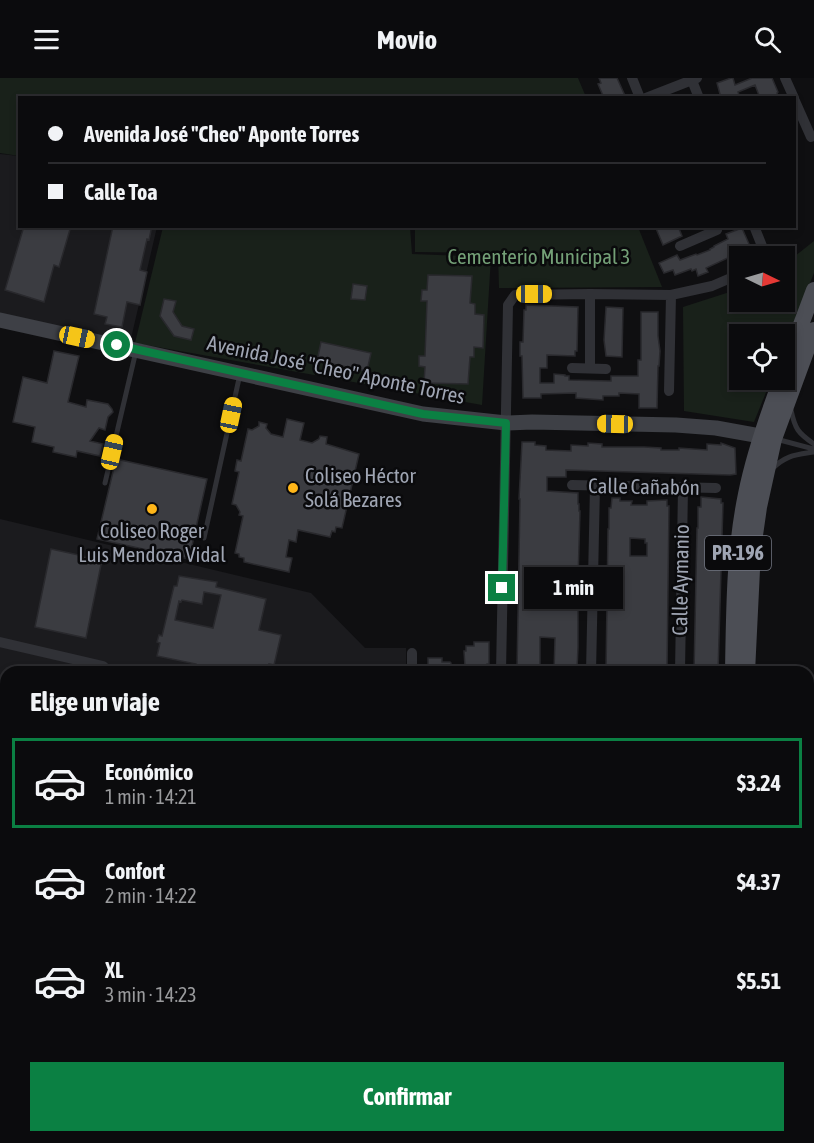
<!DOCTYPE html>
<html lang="es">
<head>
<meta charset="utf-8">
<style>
  body { margin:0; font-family:"Asap Condensed",sans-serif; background:#19191b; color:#f1f3f6; height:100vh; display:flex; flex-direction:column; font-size:22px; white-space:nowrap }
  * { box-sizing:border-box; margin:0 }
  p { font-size:20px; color:#9a9b9d }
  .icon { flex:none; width:33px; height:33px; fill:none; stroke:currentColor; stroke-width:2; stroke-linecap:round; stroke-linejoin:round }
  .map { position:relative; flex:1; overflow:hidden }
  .side { position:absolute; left:0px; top:588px; width:814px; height:477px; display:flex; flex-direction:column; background:#0b0b0d; border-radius:18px 18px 0 0; box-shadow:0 3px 9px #0003,0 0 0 2px #2b2b2e }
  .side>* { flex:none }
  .banner { position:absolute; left:18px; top:18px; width:778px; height:132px; border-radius:0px; box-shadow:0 3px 9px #0003,0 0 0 2px #2b2b2e; display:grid; align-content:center; height:132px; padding:0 30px; background:#0b0b0d }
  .needle { width:39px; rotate:95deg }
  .fabs { position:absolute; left:729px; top:168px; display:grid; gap:12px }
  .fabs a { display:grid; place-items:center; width:66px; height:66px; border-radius:0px; background:#0b0b0d; box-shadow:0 3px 9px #0003,0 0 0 2px #2b2b2e; font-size:30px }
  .end { position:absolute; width:27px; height:27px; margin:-14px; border:8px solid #0b8043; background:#fff; box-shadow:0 0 0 3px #fff }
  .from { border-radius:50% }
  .bubble { position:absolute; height:42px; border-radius:0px; background:#0b0b0d; box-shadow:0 3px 9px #0003,0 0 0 2px #2b2b2e; font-size:20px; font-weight:700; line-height:42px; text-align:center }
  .car { position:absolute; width:18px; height:36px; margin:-18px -9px; border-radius:8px; box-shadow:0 0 4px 2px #0007; background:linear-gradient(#f5c518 24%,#345 0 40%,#f5c518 0 76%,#345 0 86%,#f5c518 0) }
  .banner b { display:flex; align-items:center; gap:21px; height:57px; font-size:22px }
  .banner b+b { border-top:2px solid #2b2b2e }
  .banner i { width:15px; height:15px; background:#f1f3f6 }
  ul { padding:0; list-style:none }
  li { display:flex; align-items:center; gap:18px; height:90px; margin:0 12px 9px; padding:0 18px; border:3px solid transparent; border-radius:0px }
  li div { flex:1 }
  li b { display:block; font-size:22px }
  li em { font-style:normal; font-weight:700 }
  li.current { border-color:#0b8043 }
  li>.icon { width:54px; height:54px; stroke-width:1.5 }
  h2 { padding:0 30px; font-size:27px; line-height:72px }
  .action { display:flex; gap:12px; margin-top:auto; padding:12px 30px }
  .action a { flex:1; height:69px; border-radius:0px; background:#0b8043; color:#fff; font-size:24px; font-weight:700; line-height:69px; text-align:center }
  header { display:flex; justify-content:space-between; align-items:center; height:78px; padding:0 30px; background:#0b0b0d; font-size:27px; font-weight:700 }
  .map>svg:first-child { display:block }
  .built { fill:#1b1b1e }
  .green { fill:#19211a }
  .building { fill:#3b3c41; stroke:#29292d; stroke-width:1.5; fill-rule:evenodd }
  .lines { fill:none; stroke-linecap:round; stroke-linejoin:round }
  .lane { stroke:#303136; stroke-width:5 }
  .street { stroke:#303136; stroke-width:10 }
  .secondary { stroke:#3e4046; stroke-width:15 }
  .primary { stroke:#4c4e55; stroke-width:16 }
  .route { stroke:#0b8043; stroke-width:8 }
  .poi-dot { fill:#ffb619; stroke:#0a0a0c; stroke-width:2 }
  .labels { text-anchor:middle; stroke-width:5; stroke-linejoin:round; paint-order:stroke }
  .shield { fill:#0a0a0c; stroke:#727681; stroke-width:1.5 }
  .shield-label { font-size:20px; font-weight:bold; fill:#9fa5b3 }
  .park-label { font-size:21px; fill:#74a077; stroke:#0a0a0c }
  .street-label { font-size:21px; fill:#9fa5b3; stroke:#0a0a0c }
  .poi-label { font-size:21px; fill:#9fa5b3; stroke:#0a0a0c; text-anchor:start }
</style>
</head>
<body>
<header><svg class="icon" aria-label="menu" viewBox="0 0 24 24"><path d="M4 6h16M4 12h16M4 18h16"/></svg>Movio<svg class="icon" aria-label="search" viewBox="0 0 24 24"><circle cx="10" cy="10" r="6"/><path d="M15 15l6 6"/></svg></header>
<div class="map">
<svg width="814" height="1065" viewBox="0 0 814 1065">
  <rect width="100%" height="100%" fill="#0f0f11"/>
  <path class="built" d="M0 76 19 78 20 148 157 149 129 269 0 240Z
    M0 441 311 515 365 570H406V594H6V1006L0 1023Z"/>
  <path class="green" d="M0 0H578L586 19 20 20 19 78 0 75Z
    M163 149H410L412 176 491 179 482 327 135 265Z
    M415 149H638L662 209 499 210 498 175 415 174Z
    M814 163V195L785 268 784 256H740V302H771L754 344 684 333 683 229 739 211 740 224H784L785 186Z"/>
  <path class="building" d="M599 0H617L626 20H604L598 6 601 5Z
    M731 0H733L735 7 752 0H772L778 14 777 15 779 20H760L755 7 738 14 740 20H721L717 5Z
    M24 148H71L59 189 54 187 44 224 5 212Z
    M113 148H152L149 162 147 161 140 192 147 194 140 227 127 224 122 249 105 246 107 239 94 236Z
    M655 148H678L682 158 663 167Z
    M742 150 749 166 728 175 730 179 706 190 708 194 698 198 696 191 692 193 691 191 675 197 673 192 664 195 659 185 677 177 680 182 696 176 697 177 710 172V171L714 169V168L728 161 726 156Z
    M428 197 472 198 470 225 475 226V236L484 237 483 270 474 269V279H470L468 306 424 305 425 289 419 288V278H425L427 223H421L422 212H427Z
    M353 206 367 208 365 222 351 221Z
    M164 221 176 223 173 234 182 248 194 251 191 262 174 258 160 238Z
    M526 227 578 229 577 273H575V278L547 277V290H540V305H554V296L565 297V298H569V302L611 303V298H638V282H641V234H658V258L660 273 659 288H658L657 330H639V316L619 315V318H603V322L576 320V315L541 316V320H523L522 278H520V264H523L524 232H526Z
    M606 229 623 230 622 279 606 278 604 262Z
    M321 264 371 275 367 293 317 283Z
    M54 273 79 278 68 324 86 329 87 322 108 326 112 331 113 334 108 339 105 352 99 350 90 363 103 366 100 378 77 373 76 379 53 374 54 369 32 364 35 349 13 344 23 299 47 305Z
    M287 341 304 345 300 362 312 365 319 361 320 358 327 359 326 366 359 376 342 450 336 449 335 454 332 453 330 459 298 452 296 464 289 462 286 479 292 480 289 494 244 484V480L239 479V476L235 475 243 438 239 437 240 434 236 427 232 426 239 394 235 393 237 382 241 383 248 351 252 352 259 348V344L267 346 266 350 271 356 283 359Z
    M522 364H535V367L546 368V372L571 373V367L588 368V365L602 366V369H644L661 370V372H679V370L707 372V366L721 367V365L735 370 736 396 730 397 566 392V399H547V413L578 415V426H579V433H580L578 501V569L577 591H575V594H554L555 560 540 559V594H518V592H517L520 421H519Z
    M116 381 207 401 189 481 97 461Z
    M701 419 721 421V425H723L718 594H694L697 450H698V429H701Z
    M612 420H620V423H632L631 427H647V423L667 422V428H669L667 593 606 594 608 451H609V430H611ZM630 460 645 461V465H647V478H630Z
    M51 471 102 482 86 560 35 549Z
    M179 498 217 504 216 509 266 521 259 552 281 557 274 587 269 586 267 594H206L195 592 196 586 157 578 160 565 157 564 159 557 162 558 174 508H177ZM204 514 221 517 213 550 175 542 179 523 181 524 182 522 202 526Z
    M474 564H489V586H487V594H467V589H465L464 573H466V568H474Z
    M428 580H442V584H450L451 585V594H428Z"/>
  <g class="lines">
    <path class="lane" d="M791 332C795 351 798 355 814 366
      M776 361 814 371
      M772 391C786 377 795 377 814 374
      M105 405 136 273
      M204 460 240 296
      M808 1042 814 1037"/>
    <path class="street" d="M632 0 640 20
      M691 0 699 20
      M785 0 794 20
      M646 20 697 0
      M795 23 811 59
      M754 148 766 178
      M680 168 717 152
      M590 216V290
      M572 290 606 291
      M669 313 671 217
      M572 407 716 410
      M0 564 103 588 109 594
      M412 594V575
      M501 594 508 227 515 217 590 216 671 217 712 208 740 196
      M591 594 595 408
      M680 594 683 409
      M0 978 6 963
      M310 1059V1065"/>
    <path class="secondary" d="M0 242 423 336 506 345 532 344 676 347 716 350 771 360"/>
    <path class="primary" d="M784 292 814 212
      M733 594C734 534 734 474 746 416 754 376 767 339 781 302
      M747 594 753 471 759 429 774 361 814 252
      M0 1033 6 1034
      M727 1065V1059
      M743 1065V1059"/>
  </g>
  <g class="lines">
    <path class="route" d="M117 267 423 336 506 345 502 510"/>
  </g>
  <g class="poi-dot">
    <circle cx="293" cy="410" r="6"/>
    <circle cx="152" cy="431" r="6"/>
  </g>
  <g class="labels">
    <rect class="shield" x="705" y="458" width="66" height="34" rx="4.5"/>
    <g class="shield-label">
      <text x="738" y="482">PR-196</text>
    </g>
    <g class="park-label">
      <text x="539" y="186">Cementerio Municipal 3</text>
    </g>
    <g class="street-label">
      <text transform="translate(336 292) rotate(12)" y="7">Avenida José "Cheo" Aponte Torres</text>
      <text transform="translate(644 409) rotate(1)" y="7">Calle Cañabón</text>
      <text transform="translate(681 502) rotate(-89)" y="7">Calle Aymanio</text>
    </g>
    <g class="poi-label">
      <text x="305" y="405">Coliseo Héctor<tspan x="305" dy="24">Solá Bezares</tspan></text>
      <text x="152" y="460" text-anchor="middle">Coliseo Roger<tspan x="152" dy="24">Luis Mendoza Vidal</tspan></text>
    </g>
  </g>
</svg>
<div class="fabs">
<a><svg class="needle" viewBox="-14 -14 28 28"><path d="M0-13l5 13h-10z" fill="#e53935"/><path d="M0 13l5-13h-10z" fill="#9a9b9d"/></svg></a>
<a><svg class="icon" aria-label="locate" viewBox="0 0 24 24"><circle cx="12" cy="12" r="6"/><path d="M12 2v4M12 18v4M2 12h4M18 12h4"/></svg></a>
</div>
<i class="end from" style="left:117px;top:267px"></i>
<i class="end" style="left:502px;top:510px"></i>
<div class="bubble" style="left:524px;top:489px;width:99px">1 min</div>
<i class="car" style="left:534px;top:216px;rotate:90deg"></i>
<i class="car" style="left:77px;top:259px;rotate:102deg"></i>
<i class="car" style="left:231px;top:337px;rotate:12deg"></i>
<i class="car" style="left:615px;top:346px;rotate:271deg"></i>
<i class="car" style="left:112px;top:374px;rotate:13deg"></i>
<div class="banner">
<b><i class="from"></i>Avenida José &quot;Cheo&quot; Aponte Torres</b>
<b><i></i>Calle Toa</b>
</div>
<section class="side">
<h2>Elige un viaje</h2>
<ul>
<li class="current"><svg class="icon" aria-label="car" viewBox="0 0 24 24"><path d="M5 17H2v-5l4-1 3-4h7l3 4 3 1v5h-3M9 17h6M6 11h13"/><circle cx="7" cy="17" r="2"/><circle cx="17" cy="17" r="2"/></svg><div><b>Económico</b><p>1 min · 14:21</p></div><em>$3.24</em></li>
<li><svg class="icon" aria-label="car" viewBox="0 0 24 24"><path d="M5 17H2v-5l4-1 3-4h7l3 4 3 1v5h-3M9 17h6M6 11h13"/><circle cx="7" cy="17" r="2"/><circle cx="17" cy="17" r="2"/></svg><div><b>Confort</b><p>2 min · 14:22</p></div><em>$4.37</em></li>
<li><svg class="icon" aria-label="car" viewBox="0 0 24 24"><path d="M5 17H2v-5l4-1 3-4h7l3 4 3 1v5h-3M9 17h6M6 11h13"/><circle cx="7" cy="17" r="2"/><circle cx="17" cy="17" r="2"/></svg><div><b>XL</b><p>3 min · 14:23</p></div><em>$5.51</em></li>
</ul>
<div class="action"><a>Confirmar</a></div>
</section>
</div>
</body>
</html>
